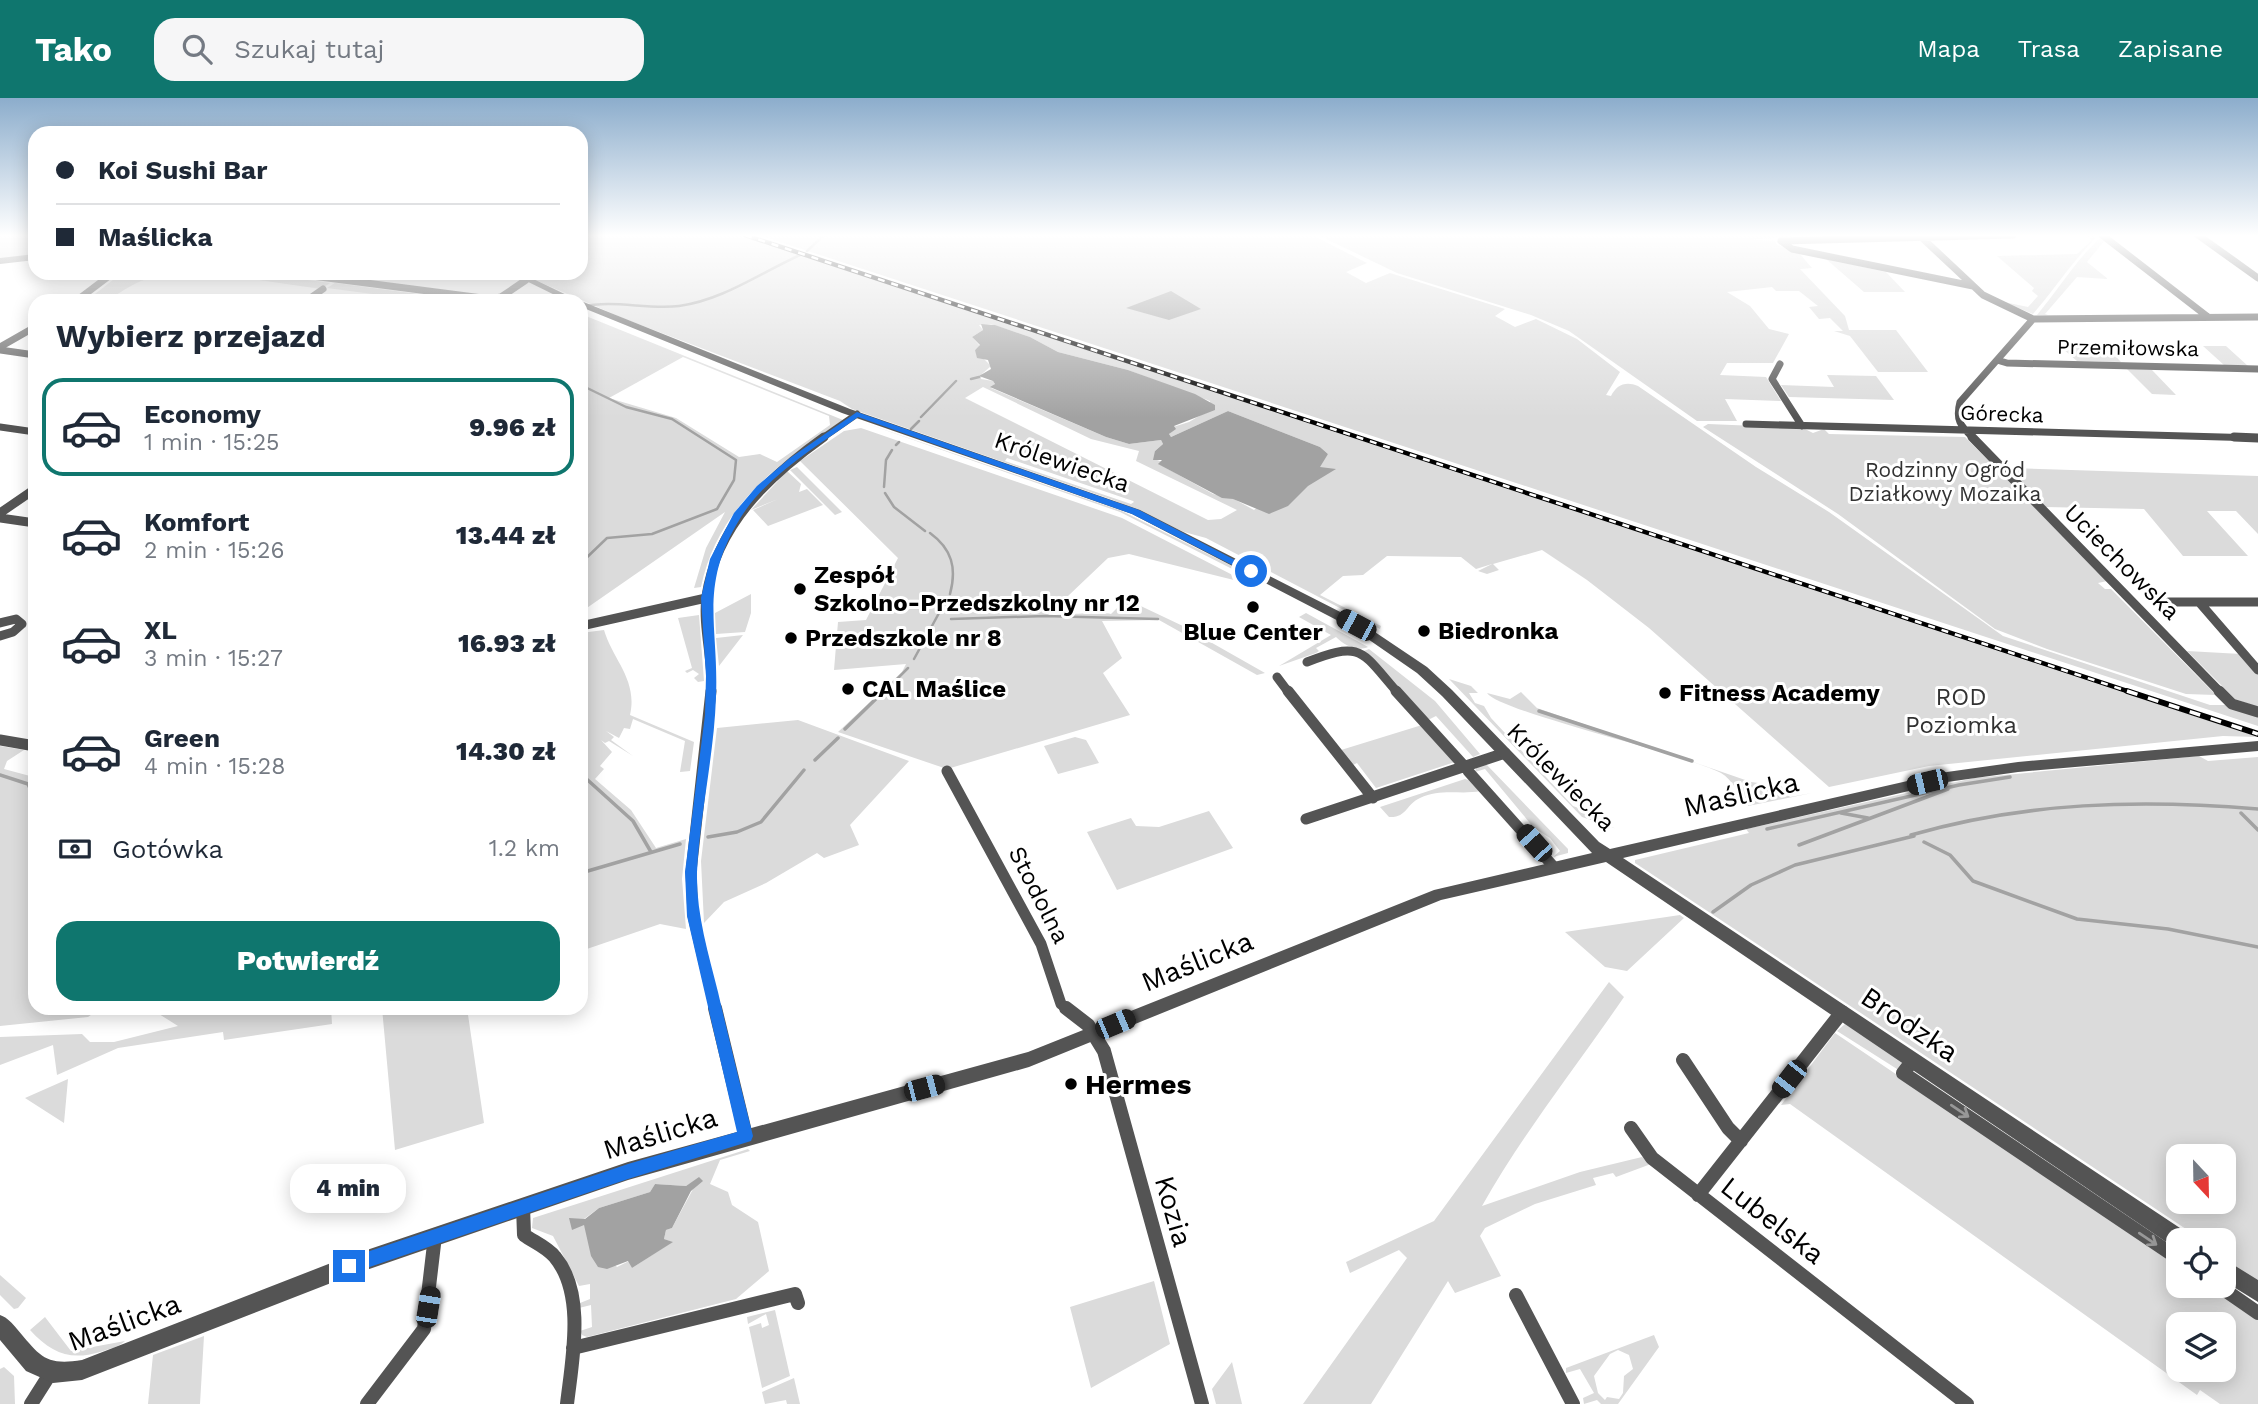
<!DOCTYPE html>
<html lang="pl">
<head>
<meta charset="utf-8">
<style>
  body { margin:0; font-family:"Work Sans",sans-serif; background:#f6f6f7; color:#1f2937; height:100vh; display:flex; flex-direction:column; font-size:26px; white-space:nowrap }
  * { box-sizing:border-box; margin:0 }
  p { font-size:23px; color:#747a83 }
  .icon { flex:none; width:38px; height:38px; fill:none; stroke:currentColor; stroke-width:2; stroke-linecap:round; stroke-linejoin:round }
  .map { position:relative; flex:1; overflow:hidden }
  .panel { position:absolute; left:28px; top:196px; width:560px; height:721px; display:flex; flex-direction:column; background:#fff; border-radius:21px; box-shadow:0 4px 18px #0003 }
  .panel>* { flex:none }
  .banner { position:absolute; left:28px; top:28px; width:560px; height:154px; border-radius:21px; box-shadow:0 4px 18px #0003; display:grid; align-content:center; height:154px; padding:0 28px; background:#fff }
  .needle { width:46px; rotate:158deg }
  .buttons { position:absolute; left:2166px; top:1046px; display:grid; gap:14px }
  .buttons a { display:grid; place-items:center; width:70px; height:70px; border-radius:14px; background:#fff; box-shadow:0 4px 18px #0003; font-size:35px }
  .end { position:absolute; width:32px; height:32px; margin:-16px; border:9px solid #1a73e8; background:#fff; box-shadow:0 0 0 4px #fff }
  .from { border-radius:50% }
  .bubble { position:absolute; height:49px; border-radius:21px; background:#fff; box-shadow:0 4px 18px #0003; font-size:23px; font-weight:800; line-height:49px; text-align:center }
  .car { position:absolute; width:21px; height:42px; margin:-21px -10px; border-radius:9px; box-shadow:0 0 5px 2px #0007; background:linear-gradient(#222 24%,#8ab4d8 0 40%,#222 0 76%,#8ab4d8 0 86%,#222 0) }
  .banner b { display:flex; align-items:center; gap:24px; height:66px; font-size:26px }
  .banner b+b { border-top:2px solid #e0e1e3 }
  .banner i { width:18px; height:18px; background:#1f2937 }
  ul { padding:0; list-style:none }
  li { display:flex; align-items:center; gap:21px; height:98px; margin:0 14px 10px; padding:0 14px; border:4px solid transparent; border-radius:21px }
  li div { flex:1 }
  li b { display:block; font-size:26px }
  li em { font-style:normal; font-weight:800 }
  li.on { border-color:#0f766e }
  li>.icon { width:63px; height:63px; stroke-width:1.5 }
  h2 { padding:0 28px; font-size:32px; line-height:84px }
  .pay { display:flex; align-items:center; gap:18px; height:77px; padding:0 28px; font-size:26px }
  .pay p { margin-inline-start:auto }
  .cta { display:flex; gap:14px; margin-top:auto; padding:14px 28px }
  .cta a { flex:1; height:80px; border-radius:21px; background:#0f766e; color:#fff; font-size:28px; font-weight:800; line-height:80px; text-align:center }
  header { display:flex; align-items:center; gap:42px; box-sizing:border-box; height:98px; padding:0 35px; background:#0f766e; color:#fff }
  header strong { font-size:33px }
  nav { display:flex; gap:38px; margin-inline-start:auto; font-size:24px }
  .search { width:490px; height:63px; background:#f6f6f7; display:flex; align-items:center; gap:18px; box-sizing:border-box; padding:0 24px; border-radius:21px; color:#747a83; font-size:26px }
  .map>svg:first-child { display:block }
  .green { fill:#dbdbdb; fill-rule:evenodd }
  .water { fill:#a2a2a2 }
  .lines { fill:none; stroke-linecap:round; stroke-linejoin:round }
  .stream-far1 { stroke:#a2a2a2; stroke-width:2.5 }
  .stream { stroke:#a2a2a2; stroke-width:3.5 }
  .minor-far3 { stroke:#545454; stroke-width:7 }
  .minor-far2 { stroke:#545454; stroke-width:9 }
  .minor-far1 { stroke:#545454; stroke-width:11 }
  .minor { stroke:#545454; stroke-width:14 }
  .tertiary { fill:#545454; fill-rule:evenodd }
  .rail-far1-casing { stroke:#000; stroke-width:4.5 }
  .rail-casing { stroke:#000; stroke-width:6 }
  .rail-far1 { stroke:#fff; stroke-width:2.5; stroke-dasharray:7; stroke-linecap:butt }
  .rail { stroke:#fff; stroke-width:3.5; stroke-dasharray:11; stroke-linecap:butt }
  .oneway { stroke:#989898 }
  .route { fill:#1a73e8 }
  .poi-dot { fill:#000; stroke:#fff; stroke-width:2.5 }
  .labels { text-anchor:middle; stroke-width:6; stroke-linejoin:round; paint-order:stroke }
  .far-street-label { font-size:21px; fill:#000; stroke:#fff }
  .far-park-label { font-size:21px; fill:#323232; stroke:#fff }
  .street-label { font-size:24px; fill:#000; stroke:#fff }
  .poi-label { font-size:24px; font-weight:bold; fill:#000; stroke:#fff; text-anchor:start }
  .park-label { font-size:24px; fill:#323232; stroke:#fff }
  .near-street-label { font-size:28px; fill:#000; stroke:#fff }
  .near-poi-label { font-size:28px; font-weight:bold; fill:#000; stroke:#fff; text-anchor:start }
</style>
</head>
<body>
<header>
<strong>Tako</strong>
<div class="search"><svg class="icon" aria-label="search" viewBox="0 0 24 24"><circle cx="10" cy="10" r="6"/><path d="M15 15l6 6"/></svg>Szukaj tutaj</div>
<nav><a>Mapa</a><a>Trasa</a><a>Zapisane</a></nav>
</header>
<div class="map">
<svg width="2258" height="1306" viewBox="0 0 2258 1306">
  <rect width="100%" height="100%" fill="#fff"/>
  <path class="green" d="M0 137H35V158L0 162Z
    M581 137H739L2258 639 2223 638 1929 668 1829 689 1649 530 1587 482 1542 452 1493 466 1499 472 1487 476 1478 473 1492 466 1476 471 1461 459 1387 458 1363 477 1343 478 1320 497 1381 528 1380 531 1206 440 1184 434 1113 402 852 311 840 303 625 221 526 178 525 175H581ZM991 226 1030 239 1058 254 1128 272 1210 303 1211 311 1189 324 1173 329 1169 337 1171 339 1228 313 1320 349 1328 356 1254 412 1234 401 1213 396 1159 366 1163 364 1157 362 1155 353 1163 346 1161 342 1129 346 1106 339 991 290 995 286 993 283 981 281 982 276 991 268 975 252 980 248 972 239 983 232 979 227ZM983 289 1091 341 1139 353 1136 363 1237 412 1221 421 1208 422 965 300ZM1007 360 1133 403 1134 404 1131 406 1005 363Z
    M759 137H1312L1367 165 1346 174 1366 185 1390 175 1505 211 1495 218 1515 229 1536 221 1577 241 1620 274 1606 297 1611 298C1617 287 1625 283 1638 288L1756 369 1829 414 2003 538 2210 607H2227L2258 616V628Z
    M1318 137 1797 138 1749 142 1775 143 1777 147 1799 155 1812 170 1800 171 1845 218 1849 232H1896L1928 274H1878L1850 238 1834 233H1843L1830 220 1819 221 1809 209 1818 208 1799 193H1776L1772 189 1727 194 1750 208 1769 231 1789 236 1773 265H1727L1720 277 1766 279 1781 303 1725 301 1737 323H1697L1569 233 1531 217 1397 175Z
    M2087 137 2097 139C2073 162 2055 191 2033 216L2004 204 2028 209 2038 198 2032 193 2034 190 1997 158 2077 156 2092 142Z
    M2100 140 2105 142 2087 164 2108 181 2077 179 2045 216 2048 217H2037C2058 192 2076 162 2100 140Z
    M1826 161 1886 174 1905 194H1864Z
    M122 175 144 179 151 175H178C159 186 154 177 141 183 116 194 116 203 86 203Z
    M212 175H255L330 185 321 191Z
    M335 185 470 203H426L327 190Z
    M581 216 843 322C778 366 718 408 701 489L694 490 706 450 725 414 581 514ZM683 259 829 318 830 327 777 364 760 356 739 359 676 320 609 300Z
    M2056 245 2104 246 2121 264 2077 263Z
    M2203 248H2226L2248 268 2224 267Z
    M2127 271 2152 272 2176 297 2152 296Z
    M1827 277 1876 278 1894 302 1789 299 1781 287 1834 289Z
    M856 322 1122 413 1246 475 1244 477 1120 414Z
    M1708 326 1803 330 1813 335 1824 331 1829 336 1965 339 2107 483 2098 485 2105 491H2111L2216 597 2186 596 2047 551 1995 531 1838 416 1703 329Z
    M861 330 1122 420 1250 486 1129 456 1108 460 1048 517C1062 517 1104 513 1111 516L1126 501 1185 529 1190 526 1195 529 1191 533 1265 575 1257 577 1159 522 1102 523 1122 560 1103 575 1130 617 947 671 838 634 902 574 906 566 834 572 838 524 866 522 898 460 800 363 844 333Z
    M797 369 842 414 835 417 790 372Z
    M2008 370 2258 378V436L2236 413H2207L2248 458H2183L2144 411 2045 409Z
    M787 373 801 386 799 394 807 391 823 407 768 428 753 412 778 401 751 412Z
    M751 496V515L745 534 716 536 715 515Z
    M1306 515 1368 549C1357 554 1344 547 1336 539L1316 550 1319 553 1316 555 1279 568 1331 537 1299 519Z
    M699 517 704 583 698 584 694 580 699 576 693 572 687 575 685 573 692 570 678 520Z
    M604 532C613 562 638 582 630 617L694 644 690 673 680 674 685 643 633 621 630 631 624 630 619 640 606 633 614 639 611 642 633 658 609 643 605 645 601 642 612 654 600 668 604 671 595 681 631 712 656 750 686 741 682 781 686 831 660 826 581 853V535Z
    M743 537 719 568 716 540Z
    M1369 551 1435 603 1480 656 1473 659 1436 618 1428 622 1364 553Z
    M2187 553 2241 556 2258 575V609L2235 601Z
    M1449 581 1471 588 1478 595H1469L1475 605 1484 608 1491 620 1573 708 1591 715 1589 720 1617 731 1582 719Z
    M1521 594 1537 610 1751 684 1781 688 1790 699 1812 695 1748 708C1741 699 1732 681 1721 675 1682 655 1500 614 1487 595L1510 601Z
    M798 622 909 663 850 727 859 747 824 760 817 755 766 785 724 804 704 825 701 763 717 630Z
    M1422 627 1455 664 1376 690 1357 665 1353 667 1341 652Z
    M1075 639 1086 642 1099 665 1058 676 1044 648Z
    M0 648 24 652 7 663 4 671 30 678 35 686V910H101L88 919 0 928Z
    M2199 658 2208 663 2258 659V1189L2224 1163 2230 1161 2224 1157V1143H2204L1635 765V762L1749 735 1746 731 1974 680ZM2179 1059H2224V1104H2179Z
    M1486 666 1568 751V755L1553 759 1560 753 1550 740 1534 730 1485 671 1475 674 1476 670Z
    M1465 681 1472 683 1481 693C1460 697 1441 690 1420 700 1406 706 1407 720 1389 719L1380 709Z
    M1209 713 1233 750 1117 792 1087 734 1131 720 1136 728 1159 729Z
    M1680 817 1684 820 1627 873 1605 869 1565 834Z
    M1609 884 1624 899C1576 969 1523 1035 1482 1108L1580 1074 1642 1059 1651 1066 1616 1079 1613 1075 1593 1080 1596 1087 1535 1106 1485 1130 1480 1138 1501 1178 1455 1195 1448 1183 1371 1306H1303L1407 1160 1399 1152 1350 1175 1346 1164 1434 1123Z
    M180 910H331L332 926 224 942 223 934 118 950 57 977 53 947 0 967V939L82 936 90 944H114L178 928 159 916Z
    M382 910H467L484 1025 395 1052Z
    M1845 926 1904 962 1897 971 1837 933Z
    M1835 935 2179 1167V1188H2210L2258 1220V1306H2220L2200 1292 2197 1297 1790 1006 1781 1007ZM2179 1227H2224V1272H2179Z
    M68 981 64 1025 25 1000Z
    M748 1051 750 1053 720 1062 710 1086 728 1094 732 1107 758 1124 769 1173 736 1201 587 1239 582 1237 580 1233 592 1229 591 1207 579 1210 580 1205 590 1201V1186L579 1188 553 1138 532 1130 533 1120ZM699 1080 672 1130 666 1132 664 1141 672 1144 632 1170 629 1163 617 1169 588 1138 584 1126 578 1121H584L599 1110 650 1094 655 1086 686 1088Z
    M0 1177 26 1200 18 1210 14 1211 0 1197Z
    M1154 1183 1170 1246 1091 1290 1070 1209Z
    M775 1212 790 1278 762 1290 749 1229 761 1225 762 1230 769 1227 766 1216 748 1226 747 1219Z
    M45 1219 71 1253 125 1243C119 1249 109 1251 100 1254 70 1263 51 1255 30 1232Z
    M1654 1237 1659 1249 1618 1306H1601L1597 1302 1584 1306 1583 1300 1594 1295 1580 1271 1566 1275V1270ZM1618 1252 1629 1257 1633 1271 1624 1278 1623 1295 1619 1301 1607 1299 1605 1302 1598 1295 1594 1278 1610 1256Z
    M204 1238 200 1306H148L153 1257Z
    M1232 1264 1242 1306H1216L1212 1291Z
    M4 1269 14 1278 15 1306H0V1271Z
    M794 1280 800 1306H787L786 1302 765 1306 762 1294Z"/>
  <path class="water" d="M1171 193 1201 211 1169 222 1126 210Z
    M981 226 995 227 1030 239 1058 254 1128 272 1195 296 1215 307V312L1174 328 1176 331 1169 336 1171 339 1228 313 1320 349 1328 356 1320 369 1336 371 1308 388 1288 408 1269 416 1233 401 1222 400 1158 366 1162 362H1153L1155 353 1163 346 1161 342 1129 346 1106 339 990 289 995 286 993 283 979 278 991 271 988 262 977 260 975 252 980 247 972 239 983 232Z
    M699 1079 703 1083 691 1093 672 1130 666 1132 664 1141 673 1144 632 1170 628 1163 607 1171 598 1169 591 1158 584 1127 572 1132 569 1120 585 1121 599 1110 650 1094 655 1086 686 1088Z"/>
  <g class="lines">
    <path class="stream-far1" d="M807 153 824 137
      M581 209C614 201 646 212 679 208 723 202 760 175 800 157
      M971 281 979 279
      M581 287 626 309 672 321 736 362 734 382 717 411 652 436 607 440 581 465
      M921 319 956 283
      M911 331 919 323
      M896 347 899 344
      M884 389 886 362 892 352
      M885 395 894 409 925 433
      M930 435C952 451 957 470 950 496
      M951 521 1045 518 1158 521
      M914 561 945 504
      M883 595 908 570"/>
    <path class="stream" d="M1539 613 1692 663
      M845 631 884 593
      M815 662 838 640
      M581 676 633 723 651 754
      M0 677 28 686 35 701
      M1841 715 1868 720
      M2241 715 2258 732
      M1767 731 1959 687 2010 679
      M1911 737C2026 704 2140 701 2258 711
      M708 739 737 734 761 724 804 672
      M1924 744 1950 757 1973 783 2077 821 2168 831 2258 849
      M1799 747 1948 691
      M581 775 680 746
      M1713 814 1751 787 1795 767 1914 738"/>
    <path class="minor-far3" d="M1919 137 1983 197 2033 221 2258 219
      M2102 137 2208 219
      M2198 137 2258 180
      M1781 143 2013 137
      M1781 143 1792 151 1973 188
      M289 175 490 201 501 199 526 182
      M76 203 113 175
      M306 203 323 191
      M0 249 35 229
      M0 252 35 257
      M1997 262 2007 265 2258 271
      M1780 266 1772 281 1802 328
      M1746 326 2258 340
      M0 329 35 334
      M821 341 857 316
      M1974 341C1961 328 1955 323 1960 304L2033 221"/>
    <path class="minor-far2" d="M1972 339 2221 595
      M2234 339 2258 340
      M0 415 35 391
      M0 420 35 425
      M2169 504H2258
      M2199 504 2258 572
      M0 525 16 521 22 526 13 534 0 538
      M581 528 706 500
      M1307 564C1363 542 1361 553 1398 595
      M1277 579 1289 595
      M711 595C713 563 702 529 706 498 717 427 768 379 824 339"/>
    <path class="minor-far1" d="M711 593 691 774 693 818 715 911
      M1288 593 1373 700
      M1396 593 1465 669
      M2219 593 2232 606 2258 614
      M0 642 35 648
      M947 673 1041 846 1061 906 1068 911
      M1468 673 1553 768
      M1306 721 1505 655"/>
    <path class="minor" d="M715 910 746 1038
      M1066 910 1088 927 1104 953 1202 1306
      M1683 962 1728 1030 1741 1043
      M1913 962 1903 975 2179 1161
      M1631 1030 1652 1060 1967 1306
      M1698 1097 1842 914
      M523 1108 524 1137C534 1144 547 1149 555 1159 586 1196 572 1262 567 1306
      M2219 1188 2258 1215
      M1516 1197 1573 1306
      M573 1250 795 1196 798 1205
      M31 1306 50 1276
      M367 1306 424 1231 435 1138"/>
    <path class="tertiary" d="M35 156V162L0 166V160Z
      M510 175H521L579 203H567Z
      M581 203 850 311 1140 412 1360 524 1427 569 1452 592 1599 744 1610 751 1947 674 2018 664 2258 643V653L2018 674 1947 684 1623 760 2189 1136 2191 1143H2179V1151L2175 1150 1606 764 1441 802 1029 969 628 1082 349 1178 82 1282 53 1285 26 1273 0 1242V1217C8 1220 12 1225 17 1231 40 1258 45 1268 82 1262L349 1158 628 1064 1028 954 1434 792 1592 755 1442 598 1417 575 1352 530 1132 416 842 315 581 209Z
      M2224 1161 2258 1182V1204L2224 1183Z"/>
    <g class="rail-far1-casing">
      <path id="rail-far1" d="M745 137 2133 595"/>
    </g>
    <g class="rail-casing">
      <path id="rail" d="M2127 593 2258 636"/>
    </g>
    <use href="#rail-far1" class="rail-far1"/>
    <use href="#rail" class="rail"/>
  </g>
  <defs><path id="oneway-shaft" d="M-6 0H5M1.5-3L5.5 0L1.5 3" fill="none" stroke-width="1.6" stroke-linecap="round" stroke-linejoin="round" transform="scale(1.75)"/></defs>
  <g class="oneway">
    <use href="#oneway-shaft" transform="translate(1960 1013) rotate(34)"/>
    <use href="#oneway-shaft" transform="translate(2148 1141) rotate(34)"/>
  </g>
  <linearGradient id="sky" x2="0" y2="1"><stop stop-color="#8cadcc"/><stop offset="0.43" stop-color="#fff"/><stop offset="1" stop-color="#fff" stop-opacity="0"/></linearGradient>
  <rect width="2258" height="320" fill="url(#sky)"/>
  <path class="route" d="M857 314 1139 412 1256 473 1248 475 1132 416 858 319C818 348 768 376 741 419 698 488 719 526 716 599 714 658 700 715 697 774 696 815 708 854 718 894 729 942 741 990 753 1038L751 1043 628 1081 349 1176 343 1173 341 1168 349 1160 628 1066 737 1034 687 818 685 774 705 617 706 578 701 500 710 461 734 415 757 388 790 360Z"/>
  <g class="poi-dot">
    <circle cx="800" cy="491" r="7"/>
    <circle cx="1253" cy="509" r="7"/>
    <circle cx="1424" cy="533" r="7"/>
    <circle cx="791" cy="540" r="7"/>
    <circle cx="848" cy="591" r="7"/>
    <circle cx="1665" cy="595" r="7"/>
    <circle cx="1071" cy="986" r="7"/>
  </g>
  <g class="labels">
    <g class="far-street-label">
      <text transform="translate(2128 250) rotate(1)" y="7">Przemiłowska</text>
      <text transform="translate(2002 316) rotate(2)" y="7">Górecka</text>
    </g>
    <g class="far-park-label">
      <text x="1945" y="379">Rodzinny Ogród<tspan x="1945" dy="24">Działkowy Mozaika</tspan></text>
    </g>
    <g class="street-label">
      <text transform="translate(1062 364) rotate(19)" y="8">Królewiecka</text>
      <text transform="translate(2122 464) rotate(45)" y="8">Uciechowska</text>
      <text transform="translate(1561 679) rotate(45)" y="8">Królewiecka</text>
      <text transform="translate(1039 797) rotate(63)" y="8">Stodolna</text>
    </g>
    <g class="poi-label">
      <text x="814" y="485">Zespół<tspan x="814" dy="28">Szkolno-Przedszkolny nr 12</tspan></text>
      <text x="1438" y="541">Biedronka</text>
      <text x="1253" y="542" text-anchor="middle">Blue Center</text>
      <text x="805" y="548">Przedszkole nr 8</text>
      <text x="862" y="599">CAL Maślice</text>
      <text x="1679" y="603">Fitness Academy</text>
    </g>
    <g class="park-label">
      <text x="1961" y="607">ROD<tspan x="1961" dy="28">Poziomka</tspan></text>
    </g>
    <g class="near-street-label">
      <text transform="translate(1741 696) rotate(-13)" y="10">Maślicka</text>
      <text transform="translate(1197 863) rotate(-22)" y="10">Maślicka</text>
      <text transform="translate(1910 926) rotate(34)" y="10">Brodzka</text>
      <text transform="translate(660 1035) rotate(-17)" y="10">Maślicka</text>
      <text transform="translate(1174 1113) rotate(74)" y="10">Kozia</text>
      <text transform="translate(1773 1122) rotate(38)" y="10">Lubelska</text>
      <text transform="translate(124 1224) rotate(-20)" y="10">Maślicka</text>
    </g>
    <g class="near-poi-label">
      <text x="1085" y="996">Hermes</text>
    </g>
  </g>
</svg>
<div class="buttons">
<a><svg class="needle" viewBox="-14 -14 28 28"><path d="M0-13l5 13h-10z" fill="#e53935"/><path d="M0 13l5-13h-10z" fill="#747a83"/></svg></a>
<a><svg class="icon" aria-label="locate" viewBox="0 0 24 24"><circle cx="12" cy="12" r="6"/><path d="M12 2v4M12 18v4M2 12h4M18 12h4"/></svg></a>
<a><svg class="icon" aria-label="layers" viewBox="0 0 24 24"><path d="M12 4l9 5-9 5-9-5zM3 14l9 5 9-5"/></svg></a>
</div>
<i class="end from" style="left:1251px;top:473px"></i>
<i class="end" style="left:349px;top:1168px"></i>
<div class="bubble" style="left:290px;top:1066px;width:116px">4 min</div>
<i class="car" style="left:1356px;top:527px;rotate:298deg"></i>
<i class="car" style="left:1927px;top:684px;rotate:257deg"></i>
<i class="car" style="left:1534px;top:745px;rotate:318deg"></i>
<i class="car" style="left:1115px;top:926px;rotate:67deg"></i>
<i class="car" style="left:1789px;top:981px;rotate:218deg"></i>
<i class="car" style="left:924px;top:990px;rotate:75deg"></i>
<i class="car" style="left:428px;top:1209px;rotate:9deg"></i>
<div class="banner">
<b><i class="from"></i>Koi Sushi Bar</b>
<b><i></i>Maślicka</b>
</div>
<section class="panel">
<h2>Wybierz przejazd</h2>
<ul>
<li class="on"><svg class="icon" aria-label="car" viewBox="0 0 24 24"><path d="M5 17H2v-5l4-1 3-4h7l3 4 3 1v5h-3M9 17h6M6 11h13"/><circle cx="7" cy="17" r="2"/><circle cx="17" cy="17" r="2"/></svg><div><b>Economy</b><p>1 min · 15:25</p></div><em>9.96 zł</em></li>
<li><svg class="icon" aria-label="car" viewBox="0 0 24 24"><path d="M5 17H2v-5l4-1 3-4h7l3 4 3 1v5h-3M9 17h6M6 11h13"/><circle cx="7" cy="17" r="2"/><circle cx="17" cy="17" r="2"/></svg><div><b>Komfort</b><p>2 min · 15:26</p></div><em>13.44 zł</em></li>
<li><svg class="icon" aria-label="car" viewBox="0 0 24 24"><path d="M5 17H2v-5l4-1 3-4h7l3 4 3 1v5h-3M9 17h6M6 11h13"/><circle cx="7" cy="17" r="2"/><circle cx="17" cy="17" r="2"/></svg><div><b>XL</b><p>3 min · 15:27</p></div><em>16.93 zł</em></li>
<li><svg class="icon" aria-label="car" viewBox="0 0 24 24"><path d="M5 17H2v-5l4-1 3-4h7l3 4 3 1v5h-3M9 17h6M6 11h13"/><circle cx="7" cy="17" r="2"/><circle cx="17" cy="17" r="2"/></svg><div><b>Green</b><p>4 min · 15:28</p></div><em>14.30 zł</em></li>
</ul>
<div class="pay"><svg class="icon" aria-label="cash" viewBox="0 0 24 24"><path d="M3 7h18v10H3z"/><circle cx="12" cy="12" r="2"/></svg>Gotówka<p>1.2 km</p></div>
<div class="cta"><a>Potwierdź</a></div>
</section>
</div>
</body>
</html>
